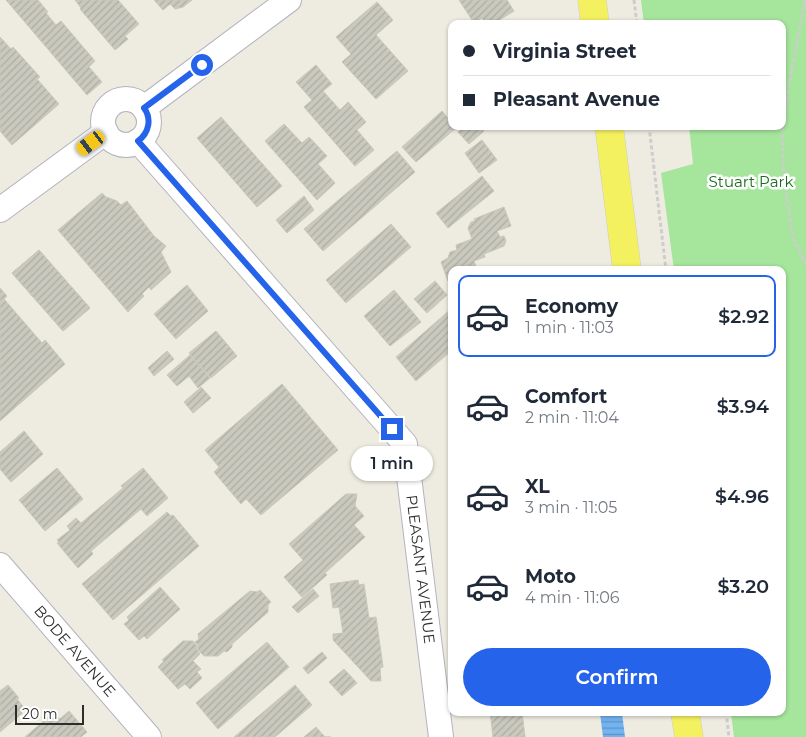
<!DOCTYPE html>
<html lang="en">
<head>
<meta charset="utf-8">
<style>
  body { margin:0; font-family:Montserrat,sans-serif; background:#f6f6f7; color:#1f2937; height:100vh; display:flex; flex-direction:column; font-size:19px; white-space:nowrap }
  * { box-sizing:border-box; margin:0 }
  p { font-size:16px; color:#747a83 }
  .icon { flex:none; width:28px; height:28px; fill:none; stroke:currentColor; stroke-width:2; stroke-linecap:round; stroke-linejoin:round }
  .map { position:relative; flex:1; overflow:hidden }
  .panel { position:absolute; left:448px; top:266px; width:338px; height:450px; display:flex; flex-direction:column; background:#fff; border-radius:10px; box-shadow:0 1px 4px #0004 }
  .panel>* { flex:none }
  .top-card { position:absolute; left:448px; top:20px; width:338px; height:110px; border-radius:10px; box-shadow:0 1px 4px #0004; display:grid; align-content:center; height:110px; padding:0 15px; background:#fff }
  .scale { position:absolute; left:15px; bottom:12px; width:69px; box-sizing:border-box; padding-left:5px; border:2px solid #2d2d2d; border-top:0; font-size:14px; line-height:18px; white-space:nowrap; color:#2d2d2d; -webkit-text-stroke:4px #fff; paint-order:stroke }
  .end { position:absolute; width:22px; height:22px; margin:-11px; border:6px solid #2563eb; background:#fff; box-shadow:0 0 0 2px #fff }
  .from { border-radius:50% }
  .bubble { position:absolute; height:35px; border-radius:18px; background:#fff; box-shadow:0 1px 4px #0004; font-size:16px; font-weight:600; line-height:35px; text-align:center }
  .car { position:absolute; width:15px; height:30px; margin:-15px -8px; border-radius:6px; box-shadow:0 0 4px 1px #0007; background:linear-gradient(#f5c518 24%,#345 0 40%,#f5c518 0 76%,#345 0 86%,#f5c518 0) }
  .top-card b { display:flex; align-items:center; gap:18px; height:48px; font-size:19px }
  .top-card b+b { border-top:1px solid #e0e1e3 }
  .top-card i { width:12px; height:12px; background:#1f2937 }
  ul { padding:9px 0 0; list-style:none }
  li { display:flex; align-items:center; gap:15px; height:82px; margin:0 10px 8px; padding:0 5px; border:2px solid transparent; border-radius:10px }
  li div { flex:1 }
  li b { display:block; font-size:19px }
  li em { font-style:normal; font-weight:600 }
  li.on { border-color:#2563eb }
  li>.icon { width:45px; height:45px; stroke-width:1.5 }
  .primary-button { display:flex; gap:10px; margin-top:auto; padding:10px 15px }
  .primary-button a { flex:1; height:58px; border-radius:30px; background:#2563eb; color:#fff; font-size:20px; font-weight:600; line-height:58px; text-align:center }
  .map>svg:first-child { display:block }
  .grass { fill:#a5e59c }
  .water { fill:url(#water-rules) }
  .building { fill:url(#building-hatch); stroke:#cac8b9 }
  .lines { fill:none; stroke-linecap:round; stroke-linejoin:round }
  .minor-casing { stroke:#b3b3c0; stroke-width:26 }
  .major-casing { stroke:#cdcdcd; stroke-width:29 }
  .path { stroke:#cdcdcd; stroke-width:3; stroke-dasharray:4 2.5; stroke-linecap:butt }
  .minor { stroke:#fff; stroke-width:24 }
  .major { stroke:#f3f160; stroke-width:28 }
  .route { stroke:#2563eb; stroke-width:6 }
  .labels { text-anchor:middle; stroke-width:5; stroke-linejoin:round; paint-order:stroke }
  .park-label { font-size:15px; fill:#1a6d1b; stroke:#fff }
  .street-label { font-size:15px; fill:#2d2d2d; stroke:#fff }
</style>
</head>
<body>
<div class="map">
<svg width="806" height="737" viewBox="0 0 806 737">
  <defs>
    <pattern id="water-rules" width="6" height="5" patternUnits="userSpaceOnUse" patternTransform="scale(1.25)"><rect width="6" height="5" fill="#73b3f0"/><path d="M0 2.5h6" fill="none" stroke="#5f92c3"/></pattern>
    <pattern id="building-hatch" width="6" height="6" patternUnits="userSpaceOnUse" patternTransform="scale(1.25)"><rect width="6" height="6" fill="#cac9be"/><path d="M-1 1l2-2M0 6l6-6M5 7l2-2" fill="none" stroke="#aeada4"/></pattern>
  </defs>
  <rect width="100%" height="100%" fill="#eeebe0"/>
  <path class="grass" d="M641 0H806V737H734L731 713 781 712V270H674L661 173 693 164 689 126H781V24H644Z"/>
  <path class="water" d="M600 713H622L625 737H603Z"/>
  <path class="building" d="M6 0H38L48 12 46 13 56 25 61 21 95 61 89 67 102 82 87 95Z
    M75 0H118L139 24 125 36 128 39 115 50 80 9 81 8Z
    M154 0H192L183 7 175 9 170 4 163 10Z
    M459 0H507L514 11 493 24H486L482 18 474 23Z
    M377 2 393 20 376 35 408 71 376 99 342 62 351 54 336 37Z
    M0 37 11 49 13 47 40 77 37 79 59 104 12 145 0 131Z
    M316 65 332 84 323 91 340 110 348 102 366 122 357 130 374 150 355 166 304 107 312 100 296 82Z
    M442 111 451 122V126L456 128 416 162 402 147Z
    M221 117 282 186 257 207 197 138Z
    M284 124 302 143 309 137 327 156 318 164 335 183 317 200 265 141Z
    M464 126H479L484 131 469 144 458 132Z
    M482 140 497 160 479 173 465 153Z
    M397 151 415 172 323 251 304 229Z
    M482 176 494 191 448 228 436 213Z
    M102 193 106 197 117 201 121 205 127 201 154 236 166 246 161 252 171 272 151 290 149 287 142 294 144 296 128 312 58 230Z
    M304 196 314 210 287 233 276 220Z
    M504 207 511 226 497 231 500 237 504 236 506 241 504 246 484 254 485 257 474 261 477 270H451V280L448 281 441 262 448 258 450 252 457 250 456 245 472 239 468 228 471 222 475 221 474 219Z
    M391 224 411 247 346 303 326 280Z
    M39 250 90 308 63 331 12 273Z
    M39 250 90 308 63 331 12 273Z
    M435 281 447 295 427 313 414 299Z
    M187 285 208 311 176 339 154 314Z
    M0 288 7 296 4 299 42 343 45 340 65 364 0 421Z
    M394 290 421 322 390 346 364 316Z
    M451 309V351L416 381 396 357Z
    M216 331 237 356 211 378 189 353Z
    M167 351 174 359 154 376 148 368Z
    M190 355 210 378 198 388 189 376 177 386 167 375Z
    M282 384 338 450 261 515 246 499 241 504 214 472 219 467 205 450Z
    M201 387 211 398 193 413 184 402Z
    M24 431 43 454 11 482 0 469V452Z
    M57 468 83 499 45 531 19 500Z
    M143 468 168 498 147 516 141 509 91 551 93 554 78 568 57 543 59 542 57 540 70 530 67 526 76 518 81 523 123 488 121 486Z
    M346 494H357L355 506 364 516 354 525 365 537 325 573 327 575 302 597 284 577 303 560 289 544Z
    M167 512 171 516 173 515 199 546 113 620 82 584Z
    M358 580 359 585 364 584 369 618 376 617 383 667 380 668 381 681H371L333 640V634L343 633 339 607 333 608 330 584Z
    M160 587 180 609 147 639 144 636 139 640 124 624 129 620 127 617Z
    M313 589 319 596 298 613 292 607Z
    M260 590 271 602 268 605V612L232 644V647L227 652 224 651 218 656H204L198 650V645L195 642 199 639 198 634 250 591 257 592Z
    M183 641H193L197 646V650L200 654 193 661 201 669 197 672 202 678 190 689 185 684 178 689 158 667 164 661 162 660Z
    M267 642 289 667 218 729 196 703Z
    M322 652 327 658 308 674 303 668Z
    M344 669 357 683 342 696 329 682Z
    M8 685 19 698 17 699 26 710 0 732V691Z
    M295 685 312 705 275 737H234Z
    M69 711 87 732 81 737H25L54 712 60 719Z
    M490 712H522L525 737H493Z
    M316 727 325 737H331H304Z"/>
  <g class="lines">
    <g class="minor-casing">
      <g id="minor">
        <circle cx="126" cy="122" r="23"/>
        <path d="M144 108 289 0"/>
        <path id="s1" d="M138 141 405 444 441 737"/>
        <path d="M0 210 106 132"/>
        <path id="s2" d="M0 565 149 737"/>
      </g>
    </g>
    <g class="major-casing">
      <path id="major" d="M592 0 595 24
        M609 126 627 270
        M685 712 689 737"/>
    </g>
    <path class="path" d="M634 0 637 24
      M805 0 789 86 782 136 784 179 793 238 806 264
      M649 126 666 270
      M726 712 729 737"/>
    <use href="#minor" class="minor"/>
    <use href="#major" class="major"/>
  </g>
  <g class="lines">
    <path class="route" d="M202 65 144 108C152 119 149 133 138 141L392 429"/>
  </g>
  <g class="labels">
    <g class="park-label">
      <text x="751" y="187">Stuart Park</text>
    </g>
    <g class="street-label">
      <text dy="5" stroke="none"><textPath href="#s1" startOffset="530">PLEASANT AVENUE</textPath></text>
      <text dy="5" stroke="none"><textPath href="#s2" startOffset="114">BODE AVENUE</textPath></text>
    </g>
  </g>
</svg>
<div class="scale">20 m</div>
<i class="end from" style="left:202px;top:65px"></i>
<i class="end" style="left:392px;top:429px"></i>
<div class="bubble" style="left:351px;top:446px;width:82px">1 min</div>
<i class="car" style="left:91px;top:143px;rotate:234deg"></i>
<div class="top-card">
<b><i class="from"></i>Virginia Street</b>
<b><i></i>Pleasant Avenue</b>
</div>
<section class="panel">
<ul>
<li class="on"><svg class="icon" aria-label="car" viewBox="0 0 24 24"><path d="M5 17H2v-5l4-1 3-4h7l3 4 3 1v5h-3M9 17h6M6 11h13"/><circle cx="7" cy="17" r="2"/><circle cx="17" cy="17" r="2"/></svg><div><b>Economy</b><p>1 min · 11:03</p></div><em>$2.92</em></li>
<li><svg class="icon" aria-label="car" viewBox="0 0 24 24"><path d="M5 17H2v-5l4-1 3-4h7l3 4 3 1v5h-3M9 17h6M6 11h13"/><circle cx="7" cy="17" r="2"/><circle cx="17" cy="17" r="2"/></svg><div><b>Comfort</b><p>2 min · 11:04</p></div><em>$3.94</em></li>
<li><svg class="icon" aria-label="car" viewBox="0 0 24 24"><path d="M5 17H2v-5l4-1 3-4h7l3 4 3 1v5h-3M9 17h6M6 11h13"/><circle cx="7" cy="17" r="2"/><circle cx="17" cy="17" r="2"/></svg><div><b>XL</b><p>3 min · 11:05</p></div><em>$4.96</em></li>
<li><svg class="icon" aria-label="car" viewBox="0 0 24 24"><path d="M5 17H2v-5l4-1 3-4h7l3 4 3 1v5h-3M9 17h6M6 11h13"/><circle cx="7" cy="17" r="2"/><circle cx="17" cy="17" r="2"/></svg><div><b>Moto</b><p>4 min · 11:06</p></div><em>$3.20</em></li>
</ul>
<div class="primary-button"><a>Confirm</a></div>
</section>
</div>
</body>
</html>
